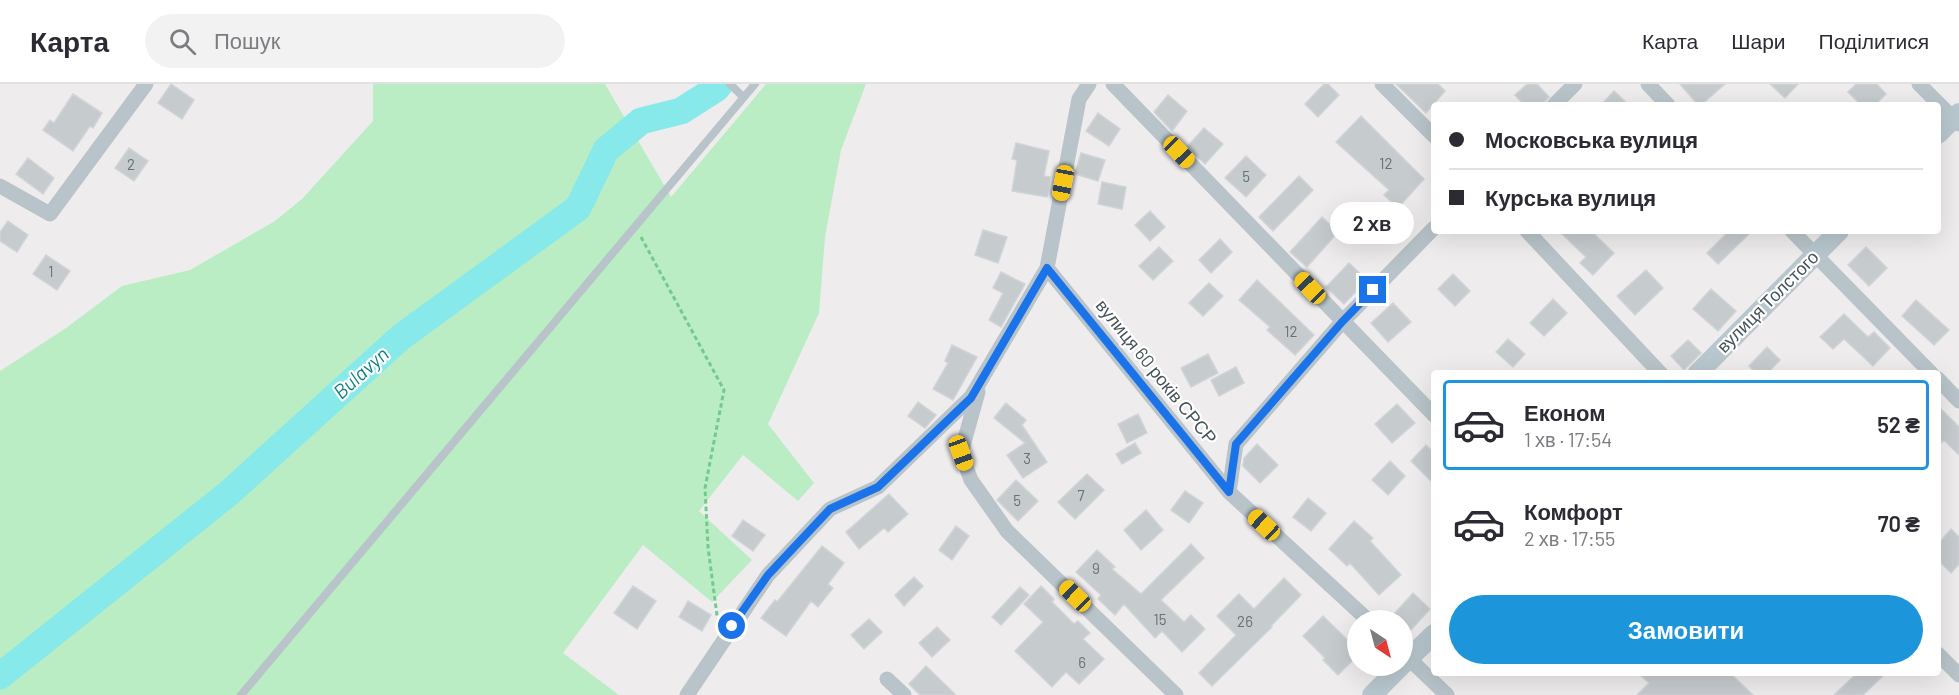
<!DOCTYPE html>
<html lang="uk">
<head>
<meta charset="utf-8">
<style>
  body { margin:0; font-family:Barlow,sans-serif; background:#f2f2f3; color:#2b2b33; height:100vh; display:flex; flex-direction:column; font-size:22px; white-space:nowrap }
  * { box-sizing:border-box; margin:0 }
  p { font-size:20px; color:#7c7c81 }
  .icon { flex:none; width:33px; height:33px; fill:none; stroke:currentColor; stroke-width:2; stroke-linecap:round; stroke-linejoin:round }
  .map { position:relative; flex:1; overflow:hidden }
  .side { position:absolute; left:1431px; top:286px; width:510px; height:306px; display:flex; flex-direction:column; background:#fff; border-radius:6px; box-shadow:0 6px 24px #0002 }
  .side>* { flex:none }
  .top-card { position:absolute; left:1431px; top:18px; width:510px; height:132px; border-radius:6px; box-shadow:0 6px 24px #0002; display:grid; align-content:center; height:132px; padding:0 18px; background:#fff }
  .needle { width:39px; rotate:144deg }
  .buttons { position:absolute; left:1347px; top:526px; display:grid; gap:12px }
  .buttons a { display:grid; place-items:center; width:66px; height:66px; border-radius:50%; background:#fff; box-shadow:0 6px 24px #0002; font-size:30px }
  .end { position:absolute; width:27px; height:27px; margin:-14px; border:8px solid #1a73e8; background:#fff; box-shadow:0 0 0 3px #fff }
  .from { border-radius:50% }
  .bubble { position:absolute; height:42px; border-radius:21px; background:#fff; box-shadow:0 6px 24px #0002; font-size:20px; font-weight:600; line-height:42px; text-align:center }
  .car { position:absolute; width:18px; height:36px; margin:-18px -9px; border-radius:8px; box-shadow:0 0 4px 2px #0007; background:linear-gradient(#f5c518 24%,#345 0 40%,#f5c518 0 76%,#345 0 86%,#f5c518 0) }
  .top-card b { display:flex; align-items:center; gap:21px; height:57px; font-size:22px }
  .top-card b+b { border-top:2px solid #e1e1e2 }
  .top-card i { width:15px; height:15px; background:#2b2b33 }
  ul { padding:10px 0 0; list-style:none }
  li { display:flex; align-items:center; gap:18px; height:90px; margin:0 12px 9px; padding:0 6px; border:3px solid transparent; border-radius:6px }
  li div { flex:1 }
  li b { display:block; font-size:22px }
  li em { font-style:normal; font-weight:600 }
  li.selected { border-color:#1c95da }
  li>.icon { width:54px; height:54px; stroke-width:1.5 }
  .button { display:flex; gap:12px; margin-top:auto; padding:12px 18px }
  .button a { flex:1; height:69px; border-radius:36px; background:#1c95da; color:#fff; font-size:24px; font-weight:600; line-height:69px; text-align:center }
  header { display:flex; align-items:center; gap:36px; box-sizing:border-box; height:84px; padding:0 30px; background:#fff; border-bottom:2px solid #e1e1e2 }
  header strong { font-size:28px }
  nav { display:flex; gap:33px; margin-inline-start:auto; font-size:21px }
  .search { width:420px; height:54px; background:#f2f2f3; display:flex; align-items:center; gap:15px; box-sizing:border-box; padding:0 21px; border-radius:33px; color:#7c7c81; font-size:22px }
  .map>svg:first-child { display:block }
  .green { fill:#baedc4 }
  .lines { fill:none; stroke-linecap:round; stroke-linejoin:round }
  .river { stroke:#88e9ea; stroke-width:27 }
  .building { fill:#c6cbce; stroke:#d0d4d8; stroke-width:1.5 }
  .path { stroke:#73ca8e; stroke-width:3; stroke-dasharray:4.5 3; stroke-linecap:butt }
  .lane { stroke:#b8c4c9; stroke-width:8 }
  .street { stroke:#b8c4c9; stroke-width:15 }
  .secondary { stroke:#b8c7ce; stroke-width:20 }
  .route { stroke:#1a73e8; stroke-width:8 }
  .labels { text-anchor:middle; stroke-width:4.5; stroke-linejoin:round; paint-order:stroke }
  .number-label { font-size:15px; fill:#657276 }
  .street-label { font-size:18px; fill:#455459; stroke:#fff }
  .water-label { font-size:20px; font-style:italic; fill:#0f7e7e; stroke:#fff }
</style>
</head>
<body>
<header>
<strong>Карта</strong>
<div class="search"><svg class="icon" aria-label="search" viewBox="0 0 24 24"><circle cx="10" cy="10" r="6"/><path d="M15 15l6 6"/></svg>Пошук</div>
<nav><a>Карта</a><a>Шари</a><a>Поділитися</a></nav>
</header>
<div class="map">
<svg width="1959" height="611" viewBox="0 0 1959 611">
  <rect width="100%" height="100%" fill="#efeced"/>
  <path class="green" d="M373 0H605L671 113 766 0H866L841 66 825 153 819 229 768 340 814 399 798 417 743 371 699 427 752 476 712 518 643 461 563 569 619 611H0V287L66 244 122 202 190 186 275 137 302 115 373 37Z"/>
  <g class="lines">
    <path class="river" d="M0 592 229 409 401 253 578 124 606 66 641 37 681 27 717 4 720 0"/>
  </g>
  <path class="building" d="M171 0 194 16 182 35 158 19Z
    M1324 0H1328L1339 11 1318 33 1305 20Z
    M1396 0H1438L1445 7 1426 29Z
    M1527 0H1537L1549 13 1542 21H1524L1515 11Z
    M1680 0H1725L1701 21H1698Z
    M1770 0H1798L1785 14Z
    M1856 0H1877L1886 10 1875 21H1861L1848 8Z
    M1614 7 1629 21H1601Z
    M73 10 102 29 93 44 90 42 73 67 43 46 50 36 54 39Z
    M1168 11 1187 27 1172 47 1154 28Z
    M1098 29 1120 45 1109 62 1086 47Z
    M1361 32 1424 95 1398 124 1384 111 1389 106 1336 58Z
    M1204 44 1223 60 1205 80 1187 63Z
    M1016 59 1049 67 1044 92 1050 93 1047 113 1012 107 1017 76 1012 75Z
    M129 64 148 77 134 97 115 84Z
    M1081 69 1105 76 1098 97 1075 90Z
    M1246 72 1266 91 1246 113 1225 94Z
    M28 74 54 94 43 110 16 90Z
    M1299 92 1313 106 1273 147 1259 133Z
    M1102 98 1126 103 1122 125 1098 120Z
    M1150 127 1165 143 1150 157 1135 141Z
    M1322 133 1338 148 1307 183 1290 168Z
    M8 137 28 151 17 168 0 157V148Z
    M983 146 1007 153 998 179 975 171Z
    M1559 147H1591L1614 169 1593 191 1580 179 1586 173Z
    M1729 147H1752L1718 180 1707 169Z
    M1220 155 1232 168 1211 189 1199 176Z
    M1159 163 1173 177 1153 196 1139 182Z
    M1866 163 1887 184 1869 202 1848 181Z
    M46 171 70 187 57 206 33 190Z
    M1349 179 1367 196 1344 220 1326 203Z
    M1646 186 1663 204 1635 231 1617 212Z
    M1001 188 1025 200 1001 243 989 236 1003 209 993 204Z
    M1453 190 1470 207 1455 222 1438 205Z
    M1257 196 1314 251 1295 271 1267 246 1270 243 1239 216Z
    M1209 199 1223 212 1203 232 1189 219Z
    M1711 205 1736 227 1718 247 1693 225Z
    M1553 215 1567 229 1544 252 1530 239Z
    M1916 216 1949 246 1934 261 1902 232Z
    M1393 219 1411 238 1388 258 1371 239Z
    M1844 230 1868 253 1874 248 1890 264 1873 282 1844 255 1833 265 1820 253Z
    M1508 255 1525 270 1513 283 1496 268Z
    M1688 256 1701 269 1684 286 1671 272Z
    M952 261 977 273 953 316 933 305 948 279 945 277Z
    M1767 263 1780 276 1767 290H1757L1749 282Z
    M1208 270 1218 289 1191 303 1181 284Z
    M1236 283 1244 299 1219 312 1211 296Z
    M918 318 936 331 925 344 908 332Z
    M1006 319 1026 336 1022 341 1047 378 1023 394 1007 371 1025 359 994 334Z
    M1397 320 1415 339 1392 359 1375 340Z
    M1938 322 1959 343V371L1944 356 1938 362Z
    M1138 330 1147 349 1127 359 1118 340Z
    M1135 359 1141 369 1122 380 1116 370Z
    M1257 360 1278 381 1260 399 1243 382 1244 374Z
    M1426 361 1434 369V400L1411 377Z
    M1390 377 1405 392 1388 411 1372 396Z
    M1087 390 1104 406 1075 435 1058 418Z
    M1016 396 1038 417 1018 437 997 416Z
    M1185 407 1203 419 1189 439 1171 426Z
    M889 410 908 430 888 448 884 444 859 465 846 448Z
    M1308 414 1326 429 1311 447 1293 433Z
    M1146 426 1163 446 1141 466 1124 446Z
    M743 436 765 451 753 467 732 452Z
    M1354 437 1373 454 1370 457 1401 491 1379 511 1350 479 1347 482 1329 465Z
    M956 442 969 452 952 476 939 466Z
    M1951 445 1959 453V480L1951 489 1938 476V460Z
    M1191 460 1204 474 1161 516 1184 538 1191 531 1205 545 1182 568 1162 547 1155 554 1124 520 1115 531 1098 515 1101 511 1076 488 1097 466 1115 483 1112 485 1141 510Z
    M822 462 844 479 828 500 833 504 818 523 811 517 786 552 761 534 775 516 777 518Z
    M914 493 923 502 904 522 895 511Z
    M1284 494 1301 511 1271 542 1272 543 1212 602 1199 589 1236 551 1217 532 1239 510 1254 525Z
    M633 502 656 517 637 545 614 529Z
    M1041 502 1054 515 1052 518 1074 540 1078 537 1090 549 1083 555 1104 575 1079 600 1066 588 1052 603 1015 567 1043 538 1024 520Z
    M1020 503 1029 511 1001 541 992 533Z
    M1413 509 1430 525 1411 546 1394 530Z
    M688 517 711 531 702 547 679 533Z
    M1323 532 1358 566V571L1338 591 1323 576 1325 574 1303 552Z
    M869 535 882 548 864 565 851 551Z
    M937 543 950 556 932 573 919 559Z
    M926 582 956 611H920L909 600Z
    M1639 590H1731L1753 611H1637L1649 599Z
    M1856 590H1885L1863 611H1834Z"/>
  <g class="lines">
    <path class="path" d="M641 153 724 306 705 404 708 463 718 539"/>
    <path class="lane" d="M730 0 743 13
      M241 611 755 0"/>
    <path class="street" d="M1113 0 1434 331
      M1382 0 1434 52
      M1648 0 1668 21
      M1919 0 1959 40
      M1554 21 1575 0
      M0 102 50 130 146 0
      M1527 147 1661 290
      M1792 147 1932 290
      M1047 184 1229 408 1369 537
      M1938 295 1959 317
      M978 308 961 369 971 396 1007 447 1176 611
      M1229 408 1236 360 1342 238 1434 144
      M1402 568 1447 611
      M1938 570 1959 591
      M887 595 904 611
      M687 611 768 491 830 425 878 403 971 313 1047 184 1079 15 1089 0"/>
    <path class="secondary" d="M1938 50 1959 29
      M1697 290 1839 147
      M1402 581 1434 550
      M1372 611 1401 582"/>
  </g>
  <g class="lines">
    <path class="route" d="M732 542 768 491 830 425 878 403 971 314 1047 184 1229 408 1236 360 1342 238 1373 206"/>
  </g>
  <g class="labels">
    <g class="number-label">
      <text x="1386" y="85">12</text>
      <text x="131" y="86">2</text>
      <text x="1246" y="98">5</text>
      <text x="51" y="193">1</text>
      <text x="1291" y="253">12</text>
      <text x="1027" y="380">3</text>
      <text x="1081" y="417">7</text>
      <text x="1017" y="422">5</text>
      <text x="1096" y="490">9</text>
      <text x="1160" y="541">15</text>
      <text x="1245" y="543">26</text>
      <text x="1082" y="584">6</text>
    </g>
    <g class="street-label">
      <text transform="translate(1768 218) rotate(-45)" y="6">вулиця Толстого</text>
      <text transform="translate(1156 288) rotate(51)" y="6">вулиця 60 років СРСР</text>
    </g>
    <g class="water-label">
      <text transform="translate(361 289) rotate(-42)" y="7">Bulavyn</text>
    </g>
  </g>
</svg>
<div class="buttons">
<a><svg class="needle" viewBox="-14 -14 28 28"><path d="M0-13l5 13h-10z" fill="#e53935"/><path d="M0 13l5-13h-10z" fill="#7c7c81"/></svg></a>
</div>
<i class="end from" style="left:732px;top:542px"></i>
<i class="end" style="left:1373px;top:206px"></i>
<div class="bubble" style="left:1330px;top:118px;width:84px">2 хв</div>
<i class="car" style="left:1179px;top:68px;rotate:136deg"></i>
<i class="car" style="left:1063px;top:99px;rotate:191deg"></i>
<i class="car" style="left:1310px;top:204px;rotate:316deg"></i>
<i class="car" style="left:961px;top:369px;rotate:160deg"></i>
<i class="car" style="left:1264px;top:441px;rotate:313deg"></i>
<i class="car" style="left:1075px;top:512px;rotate:314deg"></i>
<div class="top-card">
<b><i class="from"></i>Московська вулиця</b>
<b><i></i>Курська вулиця</b>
</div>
<section class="side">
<ul>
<li class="selected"><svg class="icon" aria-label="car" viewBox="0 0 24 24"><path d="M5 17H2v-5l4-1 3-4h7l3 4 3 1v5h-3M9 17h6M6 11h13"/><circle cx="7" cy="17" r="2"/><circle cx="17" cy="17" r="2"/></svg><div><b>Економ</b><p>1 хв · 17:54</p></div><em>52 ₴</em></li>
<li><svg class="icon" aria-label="car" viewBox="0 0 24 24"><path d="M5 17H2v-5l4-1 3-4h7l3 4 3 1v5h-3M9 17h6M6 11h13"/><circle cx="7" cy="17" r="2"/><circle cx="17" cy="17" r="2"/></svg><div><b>Комфорт</b><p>2 хв · 17:55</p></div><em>70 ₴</em></li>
</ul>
<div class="button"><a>Замовити</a></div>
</section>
</div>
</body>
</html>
